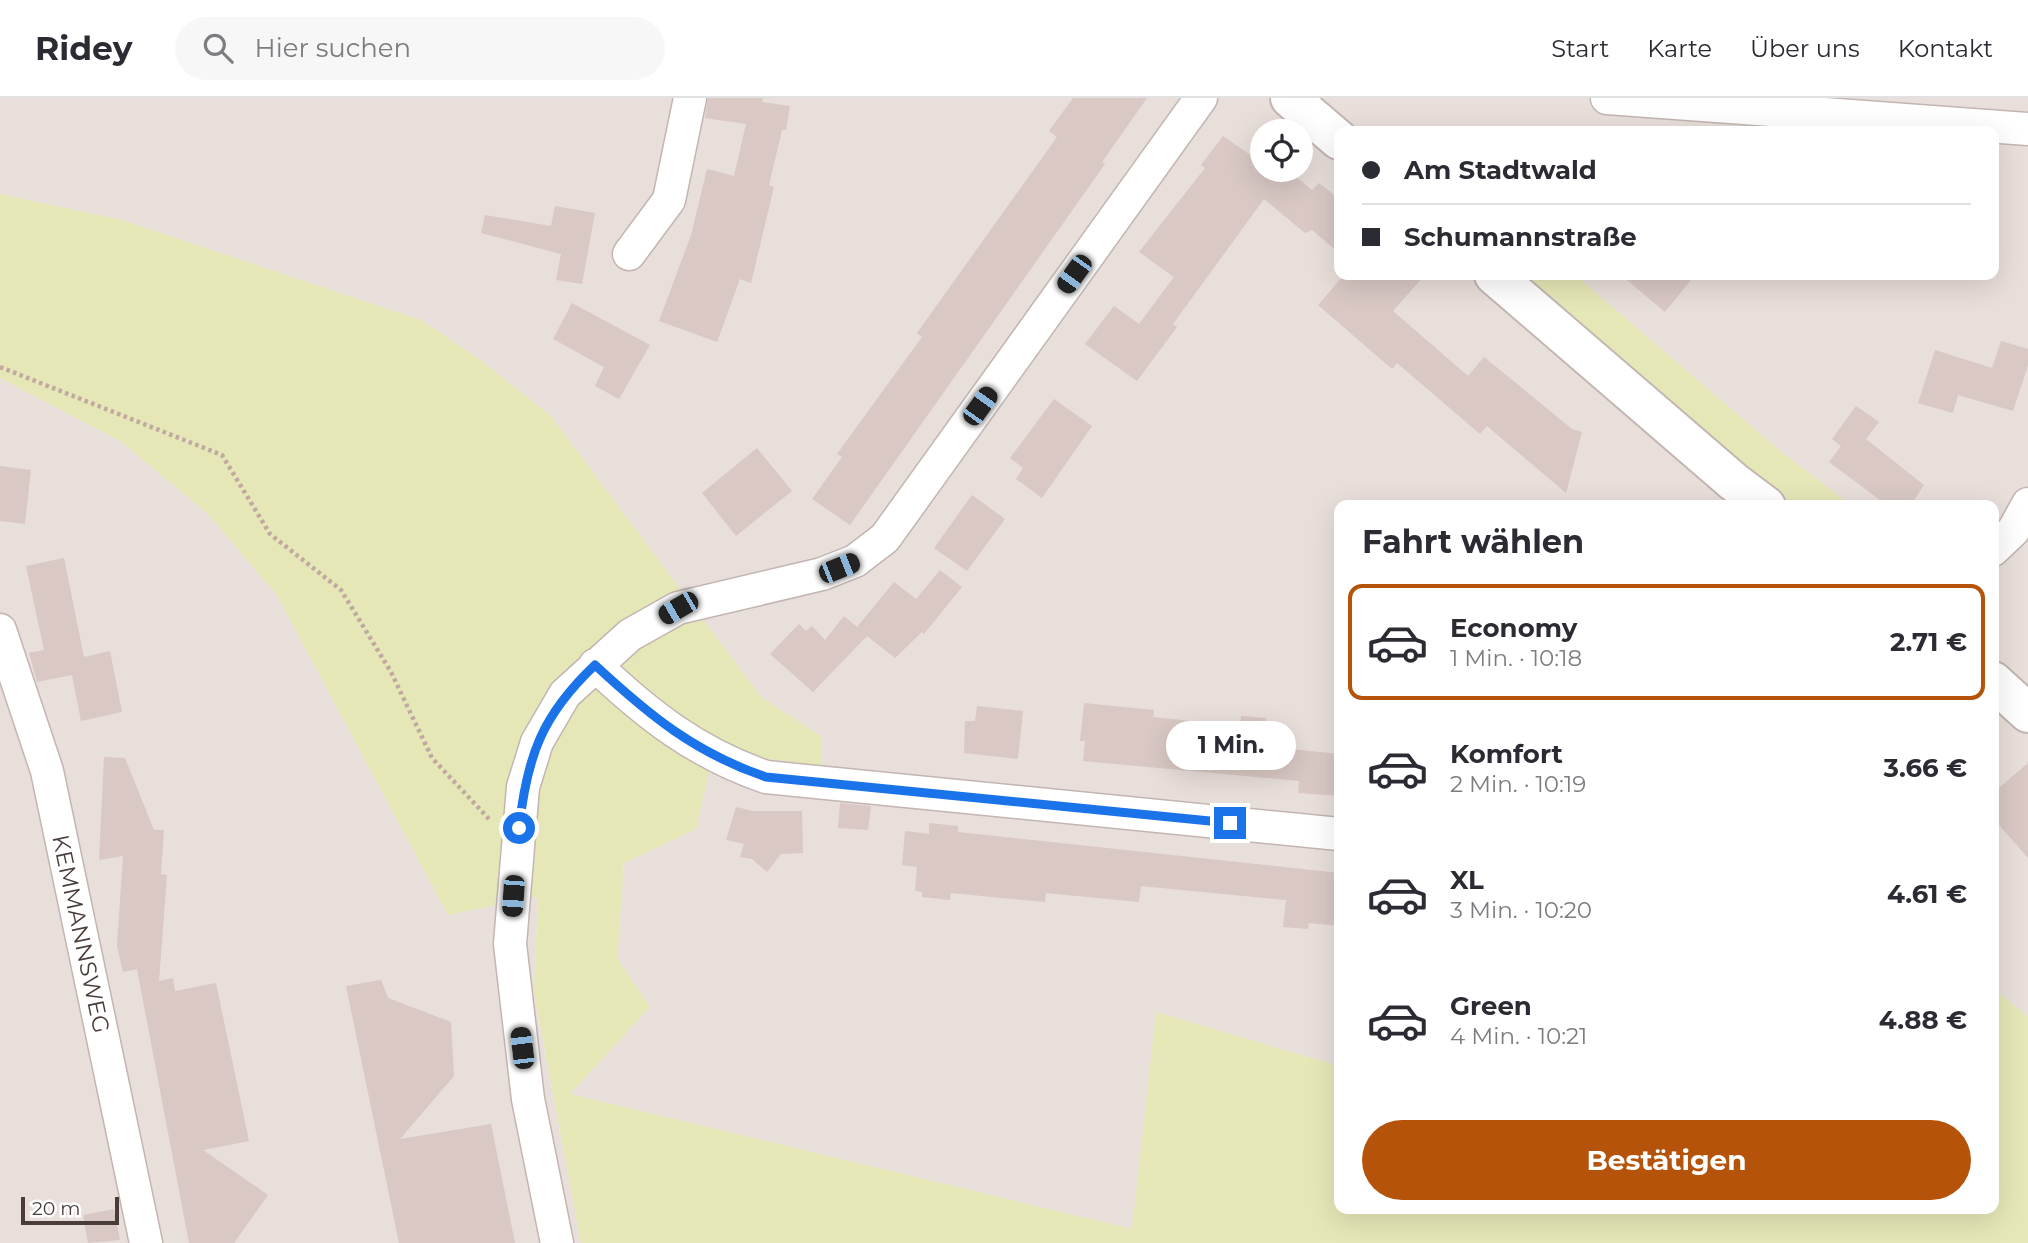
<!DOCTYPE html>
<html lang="de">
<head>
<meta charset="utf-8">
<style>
  body { margin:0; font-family:Montserrat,sans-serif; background:#f7f7f7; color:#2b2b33; height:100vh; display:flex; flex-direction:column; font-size:26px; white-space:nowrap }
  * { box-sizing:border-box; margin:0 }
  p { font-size:23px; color:#7c7c81 }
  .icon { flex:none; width:38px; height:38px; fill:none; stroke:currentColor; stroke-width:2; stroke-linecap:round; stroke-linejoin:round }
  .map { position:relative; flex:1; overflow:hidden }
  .panel { position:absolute; left:1334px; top:402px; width:665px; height:714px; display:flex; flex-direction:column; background:#fff; border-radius:14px; box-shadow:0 7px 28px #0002 }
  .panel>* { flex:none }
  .guide { position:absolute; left:1334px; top:28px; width:665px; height:154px; border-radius:14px; box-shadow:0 7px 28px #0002; display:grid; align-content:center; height:154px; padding:0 28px; background:#fff }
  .buttons { position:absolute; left:1250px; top:21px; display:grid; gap:14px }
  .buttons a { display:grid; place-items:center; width:63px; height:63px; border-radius:50%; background:#fff; box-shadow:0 7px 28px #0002; font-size:35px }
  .scale { position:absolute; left:21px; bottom:18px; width:98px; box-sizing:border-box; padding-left:7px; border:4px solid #493c39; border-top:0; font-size:19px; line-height:24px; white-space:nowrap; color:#493c39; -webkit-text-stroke:5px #fff; paint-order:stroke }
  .end { position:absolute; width:32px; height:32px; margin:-16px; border:9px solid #1a73e8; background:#fff; box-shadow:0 0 0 4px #fff }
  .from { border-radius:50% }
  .bubble { position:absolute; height:49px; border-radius:24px; background:#fff; box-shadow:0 7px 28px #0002; font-size:23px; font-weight:700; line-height:49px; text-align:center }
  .car { position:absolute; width:21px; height:42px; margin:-21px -10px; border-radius:9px; box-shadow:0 0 5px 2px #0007; background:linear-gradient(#222 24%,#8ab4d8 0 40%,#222 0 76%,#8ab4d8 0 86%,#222 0) }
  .guide b { display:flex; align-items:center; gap:24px; height:66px; font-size:26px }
  .guide b+b { border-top:2px solid #e1e1e2 }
  .guide i { width:18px; height:18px; background:#2b2b33 }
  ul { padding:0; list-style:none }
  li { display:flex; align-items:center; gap:21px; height:116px; margin:0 14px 10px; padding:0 14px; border:4px solid transparent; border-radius:14px }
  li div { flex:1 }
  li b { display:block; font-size:26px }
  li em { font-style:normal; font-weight:700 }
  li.on { border-color:#b45309 }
  li>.icon { width:63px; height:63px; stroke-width:1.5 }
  h2 { padding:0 28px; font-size:32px; line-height:84px }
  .primary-button { display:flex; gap:14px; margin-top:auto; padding:14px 28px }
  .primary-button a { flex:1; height:80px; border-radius:42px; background:#b45309; color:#fff; font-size:28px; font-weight:700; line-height:80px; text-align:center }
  header { display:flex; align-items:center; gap:42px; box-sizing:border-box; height:98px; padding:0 35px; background:#fff; border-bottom:2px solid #e1e1e2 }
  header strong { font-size:33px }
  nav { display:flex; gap:38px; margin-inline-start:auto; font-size:24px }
  .search { width:490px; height:63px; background:#f7f7f7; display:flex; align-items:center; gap:18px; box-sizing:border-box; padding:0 24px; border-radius:38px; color:#7c7c81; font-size:26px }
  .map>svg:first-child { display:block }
  .residential { fill:#e8deda; fill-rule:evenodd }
  .green { fill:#e5e7b7 }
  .building { fill:#d9c8c4 }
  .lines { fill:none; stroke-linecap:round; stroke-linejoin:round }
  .minor-casing { stroke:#c3b5b1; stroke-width:35 }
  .tertiary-casing { stroke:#c3b5b1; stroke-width:42 }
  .path { stroke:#c1a8a0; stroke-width:4.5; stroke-dasharray:3.5 3.5; stroke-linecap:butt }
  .minor { stroke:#fff; stroke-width:32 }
  .tertiary { stroke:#fff; stroke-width:38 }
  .route { stroke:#1a73e8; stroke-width:9 }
  .labels { text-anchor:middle; stroke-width:6; stroke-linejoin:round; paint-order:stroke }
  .street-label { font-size:23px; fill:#493c39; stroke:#fff }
</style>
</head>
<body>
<header>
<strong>Ridey</strong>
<div class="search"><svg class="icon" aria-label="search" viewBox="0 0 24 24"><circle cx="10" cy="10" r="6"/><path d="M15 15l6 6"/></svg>Hier suchen</div>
<nav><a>Start</a><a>Karte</a><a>Über uns</a><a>Kontakt</a></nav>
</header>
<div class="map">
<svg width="2028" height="1145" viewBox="0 0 2028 1145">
  <rect width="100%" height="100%" fill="#f5eeeb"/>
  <path class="residential" d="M0 0H2028V919L1993 889V408H1339V968L1156 915 1132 1131 569 996 649 910 617 860 624 765 696 731 717 638 750 658 822 639 761 599 551 318 479 261 421 222 122 122 0 96ZM1262 33H1300V72H1262ZM1339 33H1993V177H1339Z
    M0 280 120 342 207 415 276 496 448 817 538 799 534 896 581 1145H0Z"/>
  <path class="green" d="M0 96 122 122 421 222 479 261 551 318 761 599 822 639 821 668 750 658 717 639 696 731 624 765 617 860 650 909 570 996 1132 1131 1156 914 1339 968V1111H1993V889L2028 919V1145H581L534 895 538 799 448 817 276 496 207 415 120 343 0 280Z
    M1517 177H1575L1779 352 1852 408H1793Z"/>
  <path class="building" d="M708 0H763L762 4 790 8 786 32H782L769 87 774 89 751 185 740 181 717 244 659 223 691 137 707 71 734 78 746 26 705 20Z
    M1073 0H1147L1102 64 1105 66 850 427 812 401 842 359 837 356 922 239 917 235 1057 39 1049 33Z
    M1223 38 1262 65V72H1288L1312 92 1319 85 1339 101V155L1312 132 1305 135 1264 101 1173 226 1177 229 1137 283 1085 246 1114 208 1139 226 1174 179 1139 154 1205 70 1201 67Z
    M555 108 595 115 582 186 556 182 561 156 481 135 485 117 551 128Z
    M1344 177H1425L1393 213 1468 278 1484 259 1572 331 1582 334 1566 395 1487 328 1480 336 1397 265 1392 271 1318 207Z
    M1621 177H1695L1665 214Z
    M572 205 650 247 619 301 595 288 604 269 553 241Z
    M2001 243 2028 251V267L2013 313 1958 297 1953 315 1918 305 1935 252 1992 270Z
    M1054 301 1092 328 1042 400 1016 381 1023 370 1010 360Z
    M1856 308 1879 324 1866 341 1924 387 1910 408H1888L1829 364 1841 348 1832 341Z
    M757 350 792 393 736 438 702 395Z
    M0 368 31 372 25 426 0 423Z
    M972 397 1005 421 967 473 934 450Z
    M64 460 84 559 110 553 122 614 81 623 72 577 37 584 29 555 44 552 26 468Z
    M940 472 962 489 924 536 922 534 895 560 867 538 813 594 770 556 799 526 806 533 812 528 825 542 844 518 857 529 894 484 916 501Z
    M1084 605 1154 612 1153 619 1240 628 1241 618 1266 620 1263 648 1339 656V698L1298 695 1299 683 1083 663 1085 643H1080Z
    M977 608 1023 613 1018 661 964 655 965 623H975Z
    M104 659 125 660 154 732H164L161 776 167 777 159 883 173 880 175 893 216 885 249 1043 203 1052 268 1097 234 1145H189L137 871 123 874 117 848 123 758 99 762Z
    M2028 665V760L1993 720V695Z
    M840 705 871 708 868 732 838 730Z
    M736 709 753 713H802L803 755 781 756 767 774 752 761 740 759 744 746 726 742Z
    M929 725 958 728V734L1339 775V828L1309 825 1308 831 1283 829 1286 802 1141 788 1139 804 1046 795 1045 804 951 795 950 802 922 799V794L915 793 917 769 902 767 905 733 929 736Z
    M381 882 388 900 451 924 454 978 400 1041 491 1026 515 1145H399L346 888Z
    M114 1111 120 1142 88 1145 83 1117Z"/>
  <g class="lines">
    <g class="minor-casing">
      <path id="minor" d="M1607 0 2028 31
        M629 156 669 102 690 0
        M1993 452 2013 433 2028 406
        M0 532 47 673 146 1145
        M595 567C648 617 696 655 766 679L1339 736
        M557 1145 528 1001 510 846 523 689 537 644 565 596 630 537 678 510 822 476 855 463 885 440 1201 0"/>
    </g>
    <g class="tertiary-casing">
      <path id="tertiary" d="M1290 0 1339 42
        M1494 177 1734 384 1766 408
        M1993 583 2028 615"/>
    </g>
    <path class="path" d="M0 269 222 357 270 436 341 492 391 574 432 660 489 721"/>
    <use href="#minor" class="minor"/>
    <use href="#tertiary" class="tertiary"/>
  </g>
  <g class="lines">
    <path class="route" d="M519 730C527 658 542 617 595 567 649 617 695 655 766 679L1230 725"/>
  </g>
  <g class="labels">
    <g class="street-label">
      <text transform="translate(81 836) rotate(78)" y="8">KEMMANNSWEG</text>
    </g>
  </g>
</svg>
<div class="buttons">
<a><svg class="icon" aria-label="locate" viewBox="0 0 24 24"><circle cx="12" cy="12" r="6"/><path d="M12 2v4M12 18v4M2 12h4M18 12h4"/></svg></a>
</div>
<div class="scale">20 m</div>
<i class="end from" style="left:519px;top:730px"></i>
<i class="end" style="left:1230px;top:725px"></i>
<div class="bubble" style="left:1166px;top:623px;width:130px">1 Min.</div>
<i class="car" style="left:1074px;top:176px;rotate:216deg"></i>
<i class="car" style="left:980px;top:308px;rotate:36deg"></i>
<i class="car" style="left:839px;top:470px;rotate:68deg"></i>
<i class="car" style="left:678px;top:510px;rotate:240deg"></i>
<i class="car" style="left:513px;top:798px;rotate:184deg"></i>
<i class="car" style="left:522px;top:950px;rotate:353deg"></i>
<div class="guide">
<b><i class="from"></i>Am Stadtwald</b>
<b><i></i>Schumannstraße</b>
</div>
<section class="panel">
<h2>Fahrt wählen</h2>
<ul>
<li class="on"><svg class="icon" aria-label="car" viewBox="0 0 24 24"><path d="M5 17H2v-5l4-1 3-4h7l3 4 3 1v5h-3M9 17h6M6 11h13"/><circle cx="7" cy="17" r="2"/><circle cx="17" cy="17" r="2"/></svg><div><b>Economy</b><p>1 Min. · 10:18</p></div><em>2.71 €</em></li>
<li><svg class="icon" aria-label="car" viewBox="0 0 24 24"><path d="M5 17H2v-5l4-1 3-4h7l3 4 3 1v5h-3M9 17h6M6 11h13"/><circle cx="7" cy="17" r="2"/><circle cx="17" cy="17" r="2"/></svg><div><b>Komfort</b><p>2 Min. · 10:19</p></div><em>3.66 €</em></li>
<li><svg class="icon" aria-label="car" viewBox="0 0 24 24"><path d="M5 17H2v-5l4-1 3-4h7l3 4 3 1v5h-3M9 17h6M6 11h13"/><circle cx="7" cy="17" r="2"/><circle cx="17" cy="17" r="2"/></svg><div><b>XL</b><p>3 Min. · 10:20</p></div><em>4.61 €</em></li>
<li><svg class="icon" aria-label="car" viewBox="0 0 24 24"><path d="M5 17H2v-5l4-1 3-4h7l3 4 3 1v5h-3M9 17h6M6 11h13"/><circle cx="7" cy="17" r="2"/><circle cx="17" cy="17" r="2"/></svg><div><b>Green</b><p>4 Min. · 10:21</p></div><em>4.88 €</em></li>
</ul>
<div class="primary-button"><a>Bestätigen</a></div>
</section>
</div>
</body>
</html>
